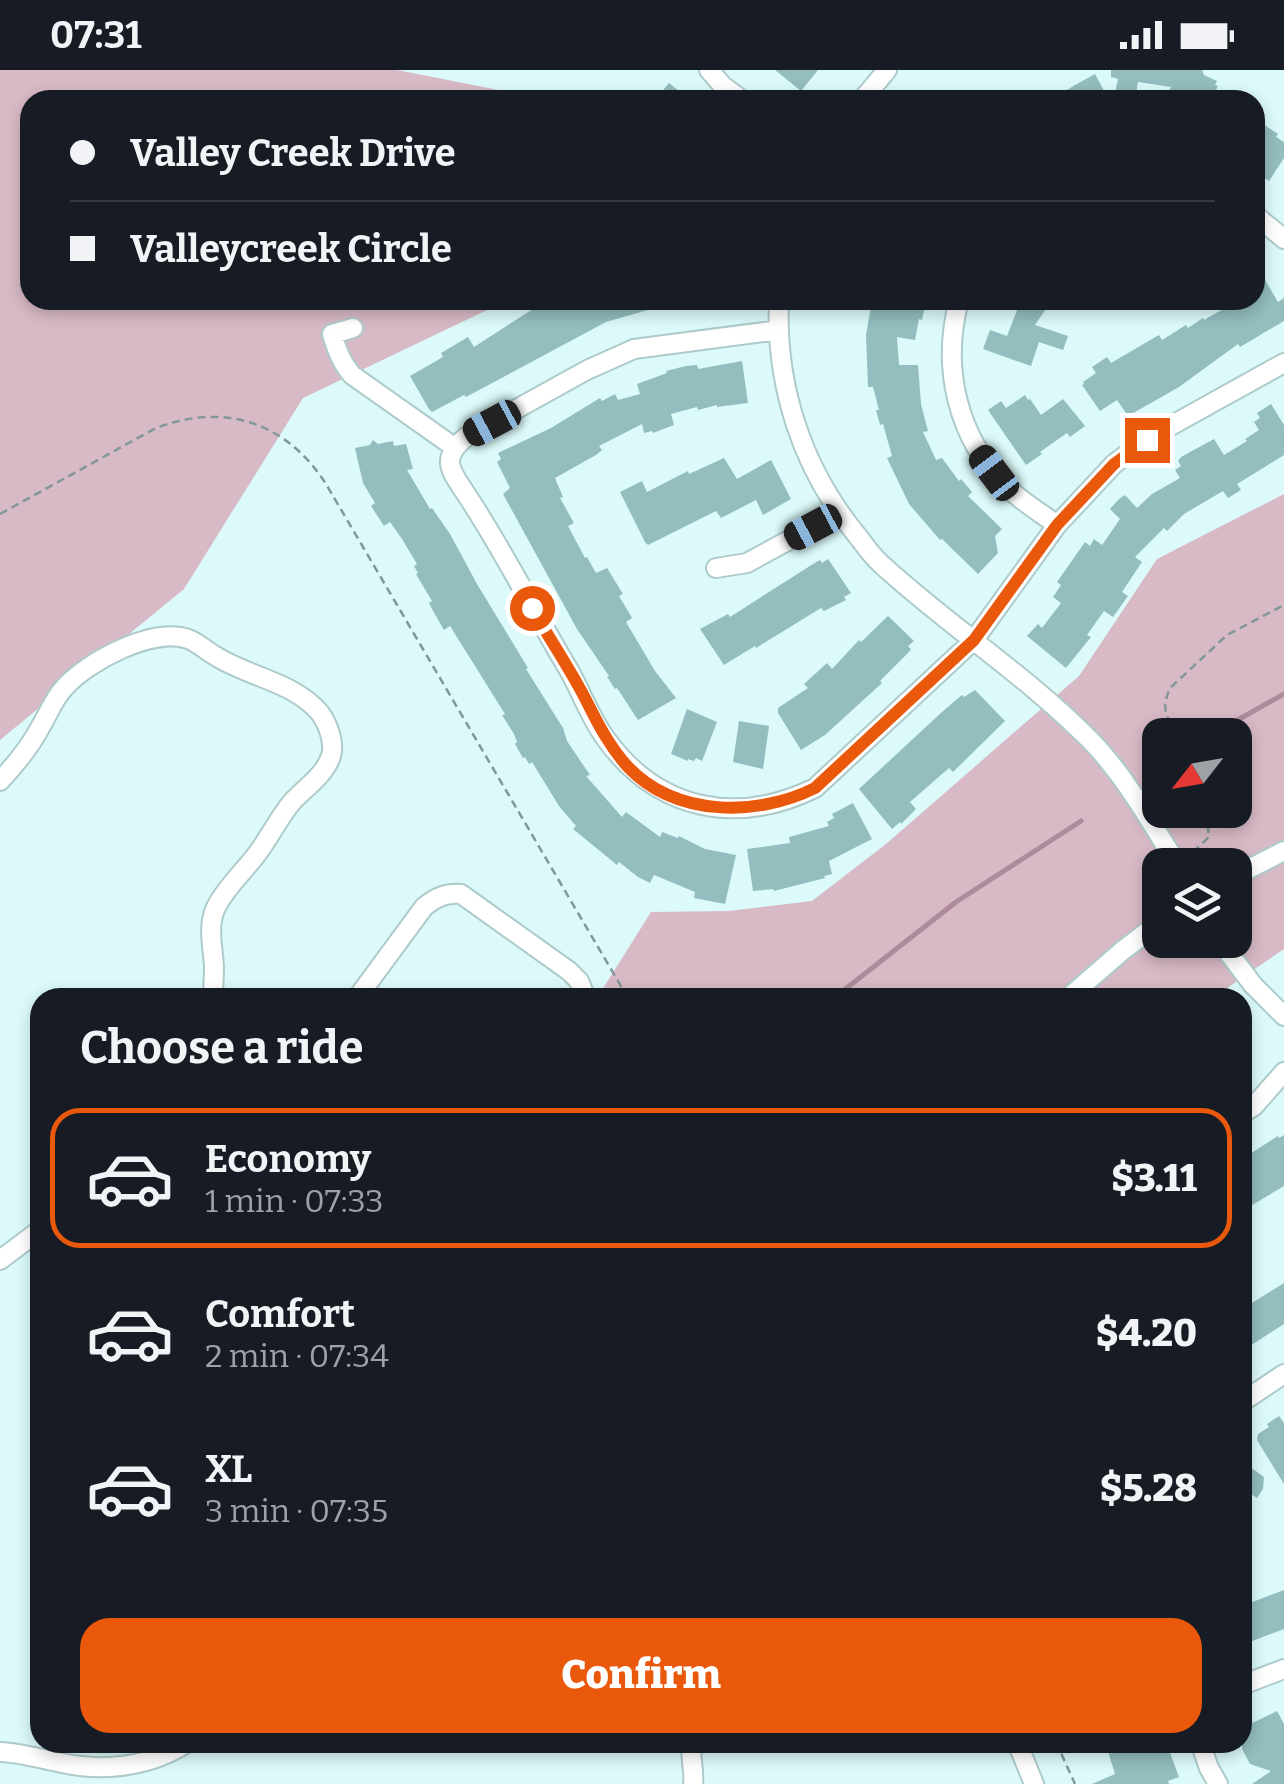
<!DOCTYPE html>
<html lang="en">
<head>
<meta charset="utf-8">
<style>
  body { margin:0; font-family:Bitter,serif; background:#242831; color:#f1f3f6; height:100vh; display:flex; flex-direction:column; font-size:38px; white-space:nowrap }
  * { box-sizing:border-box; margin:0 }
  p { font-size:32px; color:#9ea1a6 }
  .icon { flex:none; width:55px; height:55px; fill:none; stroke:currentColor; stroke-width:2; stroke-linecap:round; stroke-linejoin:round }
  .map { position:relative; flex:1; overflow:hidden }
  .sheet { position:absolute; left:30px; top:918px; width:1222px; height:765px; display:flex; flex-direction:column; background:#171b24; border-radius:30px; box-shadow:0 5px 15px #0003 }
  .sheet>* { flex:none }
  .top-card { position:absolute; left:20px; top:20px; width:1245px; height:220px; border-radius:30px; box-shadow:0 5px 15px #0003; display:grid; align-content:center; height:220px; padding:0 50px; background:#171b24 }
  .needle { width:65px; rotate:239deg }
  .controls { position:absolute; left:1142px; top:648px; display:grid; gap:20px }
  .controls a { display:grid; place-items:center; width:110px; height:110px; border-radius:20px; background:#171b24; box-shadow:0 5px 15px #0003; font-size:50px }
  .end { position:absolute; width:45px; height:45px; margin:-22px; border:12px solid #ea580c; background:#fff; box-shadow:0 0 0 5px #fff }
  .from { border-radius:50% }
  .car { position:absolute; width:30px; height:60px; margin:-30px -15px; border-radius:12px; box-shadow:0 0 8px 2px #0007; background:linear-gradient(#222 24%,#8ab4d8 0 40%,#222 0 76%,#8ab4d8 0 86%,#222 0) }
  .top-card b { display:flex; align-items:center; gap:35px; height:95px; font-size:38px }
  .top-card b+b { border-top:2px solid #363941 }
  .top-card i { width:25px; height:25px; background:#f1f3f6 }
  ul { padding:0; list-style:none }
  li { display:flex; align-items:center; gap:30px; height:140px; margin:0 20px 15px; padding:0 30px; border:5px solid transparent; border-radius:30px }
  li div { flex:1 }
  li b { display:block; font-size:38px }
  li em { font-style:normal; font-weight:800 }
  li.on { border-color:#ea580c }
  li>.icon { width:90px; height:90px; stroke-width:1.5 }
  h2 { padding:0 50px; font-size:45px; line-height:120px }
  .cta { display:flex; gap:20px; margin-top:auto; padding:20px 50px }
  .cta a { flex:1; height:115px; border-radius:30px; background:#ea580c; color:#fff; font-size:40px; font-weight:800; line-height:115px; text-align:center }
  .status { display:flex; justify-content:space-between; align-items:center; height:70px; padding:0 50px; background:#171b24; direction:ltr }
  .status svg { height:28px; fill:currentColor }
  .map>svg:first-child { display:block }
  .green { fill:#d8bac6; fill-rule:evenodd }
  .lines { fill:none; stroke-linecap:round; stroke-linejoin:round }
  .stream { stroke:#ad8b9a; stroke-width:5 }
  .building { fill:#93bdbf }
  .minor-casing { stroke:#aecbcc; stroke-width:22 }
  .path { stroke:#829797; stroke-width:2.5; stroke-dasharray:8 5; stroke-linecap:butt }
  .minor { stroke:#fff; stroke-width:18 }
  .route { stroke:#ea580c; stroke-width:12 }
</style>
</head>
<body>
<div class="status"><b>07:31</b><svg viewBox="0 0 49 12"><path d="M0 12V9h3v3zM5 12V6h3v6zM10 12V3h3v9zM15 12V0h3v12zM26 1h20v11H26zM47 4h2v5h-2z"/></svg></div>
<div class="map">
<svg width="1284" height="1714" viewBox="0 0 1284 1714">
  <rect width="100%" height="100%" fill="#dcfafa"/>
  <path class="green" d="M0 0H397L549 30H30V230H508L303 328 184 519 0 670Z
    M1284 424V879L1214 927 597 928 651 842 729 841 812 831 886 774 1079 606 1157 489ZM1160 665H1235V740H1160ZM1160 795H1235V870H1160Z"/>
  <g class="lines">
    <path class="stream" d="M1211 665 1284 624
      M834 928 956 832 1081 751"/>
  </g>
  <path class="building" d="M775 0H818L801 21Z
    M1111 0H1202L1204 5 1217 11 1215 15 1218 16 1211 30H1164L1171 17 1138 12 1135 30H1129L1114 27 1118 9 1111 7Z
    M1095 4 1109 30H1050L1075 15Z
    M669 13 690 30H655Z
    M1255 49 1278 64 1276 67 1284 72V88L1269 111 1255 102Z
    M1255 193 1278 232 1284 228V251L1240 277 1238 274 1179 317 1128 346 1117 330 1100 341 1082 315 1084 314 1083 312 1096 303 1092 297 1107 287 1111 293 1159 265 1162 270 1186 255 1188 258 1203 248 1204 250 1239 230H1255Z
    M547 230H669V234L606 252 466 327 464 325 432 342 429 339 410 306 443 287 441 283 468 267 474 277Z
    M872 230H926L922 250 919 249 915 270 897 267 899 295H918L921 334 928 361 923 362 936 390 942 388 959 411 961 409 972 422 968 426 1002 459 995 466 998 483 978 504 942 469 940 470 909 434 887 388 892 386 883 354 880 355 876 340H879L873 317H868L866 265Z
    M1021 230H1052L1035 255 1068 266 1063 280 1039 272 1031 296 983 279 990 260 1007 266Z
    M742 291 748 333 717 337V335L698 340 697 337 671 344 674 355 653 363 652 361 644 363 642 354 599 376 602 380 596 385 555 408 563 427 560 428 574 453 568 456 585 488 587 487 596 503 607 498 623 524 619 526 632 548 626 552 655 601 676 628 638 650 617 618 615 619 607 607 609 606 577 559 503 424 510 418 497 392 501 389 498 383 551 358 600 328 602 331 615 324 618 330 640 324 637 314 667 303 666 301 686 296 697 295 698 299Z
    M1025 325 1028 330 1030 329 1041 345 1063 329 1085 356 1070 367 1067 363 1040 382 1042 384 1026 395 988 340 1001 331 1006 338Z
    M1271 334 1284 355V385L1237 414 1241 420 1228 428 1223 421 1184 444 1167 461 1164 458 1135 487 1142 492 1122 522 1128 526 1113 547 1104 541 1087 565 1091 567 1066 598 1027 566 1038 554 1042 558 1061 533 1053 527 1061 515 1057 512 1085 472 1090 476 1094 469 1102 475 1120 449 1110 439 1119 429 1125 425 1137 438 1152 424 1180 408 1175 400 1181 396 1178 391 1181 387 1214 369 1224 385 1247 371 1245 369 1259 360 1254 352 1260 348 1257 343Z
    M373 370 378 374 393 371 394 376 406 374 413 399 407 400 430 439 432 438 450 464 477 514 528 598 526 599 563 658 567 671 590 705 586 706 622 747 626 742 660 767 662 762 678 768 679 766 705 779 736 785 725 834 694 828 695 822 654 805 650 813 638 807 619 792 617 795 573 759 576 756 559 736 532 692 529 694 525 687 523 688 515 674 517 672 514 664 502 645 505 644 450 556 444 560 433 541 429 533 432 531 416 504 418 503 414 496 417 494 402 469 390 452 384 456 371 436 375 433 363 413 355 378 370 375Z
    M724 388 737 409 771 390 791 429 763 445 756 430 721 448 716 441 648 475 645 472 620 422 642 411 647 422 688 401 689 404Z
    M828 489 851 523 844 527 846 530 824 541 821 538 756 578 755 576 724 595 700 559 728 544 730 547 813 494 820 490 822 493Z
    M888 546 914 571 908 576 911 579 908 583 880 611 882 613 825 665 801 680 778 643V638L808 618 804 614 827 593 832 599 859 570 861 572Z
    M975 620 1005 651 953 702 949 698 910 732 916 739 901 754 900 752 892 759 859 719 942 642 962 625 964 627Z
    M687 639 717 652 702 691 696 688 694 691 688 689V691L671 684Z
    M739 651 769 656 763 699 733 692Z
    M853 733 872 769 829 791 832 804 824 806 825 808 774 821 773 819 753 821 747 779 790 773 789 767 829 756 827 752 834 748 832 744Z
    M1284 1065V1116L1242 1141V1120L1248 1117 1242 1107V1089L1278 1066 1279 1068Z
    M1284 1213V1254L1242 1281V1239Z
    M1279 1346 1284 1353V1414L1257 1370 1258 1364 1269 1357 1267 1354Z
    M1242 1391 1264 1407 1263 1419 1257 1428 1242 1418Z
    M1284 1520V1559L1242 1575V1536Z
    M1277 1641 1284 1654V1714H1252L1271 1701 1250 1694 1242 1679V1658Z
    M1105 1672H1166L1179 1707 1168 1711 1169 1714H1092L1115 1704Z"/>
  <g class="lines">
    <g class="minor-casing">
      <path id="minor" d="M709 0 723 16 742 30
        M862 30 887 0
        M1255 145 1284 169
        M779 230C775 315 802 398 856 464 864 474 871 485 880 493 947 555 1026 605 1090 670 1124 704 1152 755 1178 795
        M959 230C941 298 957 367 1007 417 1022 432 1041 443 1057 455
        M353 258 332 264C337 280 341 292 352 305L454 377
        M779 260 634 279 587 300 466 367C439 389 451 401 466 424 504 481 535 544 570 602 582 624 591 649 606 669 658 741 737 756 815 718L974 570 1057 455 1114 394 1147 369 1284 293
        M716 498 747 493 839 443
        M0 711C16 694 30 677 41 656 49 643 54 628 65 617 88 591 153 557 188 569 197 572 205 580 214 585 247 607 293 611 320 643 328 654 335 673 331 686 325 705 305 718 292 732 277 750 268 771 253 789 240 805 226 818 216 837 207 857 213 876 214 897 214 907 213 917 213 928
        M1235 806 1284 781
        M1219 870 1253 915 1284 946
        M357 928 424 837C436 827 446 823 461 824L569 901 579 911 586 928
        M1068 928 1122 881 1160 852
        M1242 1044 1254 1036 1284 1002
        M0 1190 40 1160
        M1242 1332 1284 1304
        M1242 1615 1284 1599
        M692 1672C689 1686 695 1700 693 1714
        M1017 1672 1034 1714
        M1200 1672 1209 1698 1218 1714
        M0 1682C27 1683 53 1693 80 1696 118 1700 156 1693 188 1672"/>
    </g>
    <path class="path" d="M0 444 156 358C225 332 286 352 326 414L625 923V928
      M1177 665 1166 644 1165 634 1169 619 1227 565 1284 535
      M1193 782 1209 767 1206 740
      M1056 1672 1075 1714"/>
    <use href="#minor" class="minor"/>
  </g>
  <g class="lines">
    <path class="route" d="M532 538C550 570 571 600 587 632 599 656 610 677 628 697 676 747 757 747 815 718L974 570 1057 455 1114 394 1147 370"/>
  </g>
</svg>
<div class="controls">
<a><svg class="needle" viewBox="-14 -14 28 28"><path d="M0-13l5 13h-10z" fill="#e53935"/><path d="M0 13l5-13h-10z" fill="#9ea1a6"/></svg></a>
<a><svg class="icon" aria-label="layers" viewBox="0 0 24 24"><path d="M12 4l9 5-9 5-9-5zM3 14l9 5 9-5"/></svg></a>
</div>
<i class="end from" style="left:532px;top:538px"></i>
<i class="end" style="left:1147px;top:370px"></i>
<i class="car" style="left:492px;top:353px;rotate:242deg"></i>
<i class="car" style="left:994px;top:403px;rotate:323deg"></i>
<i class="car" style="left:813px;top:457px;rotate:242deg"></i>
<div class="top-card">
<b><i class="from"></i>Valley Creek Drive</b>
<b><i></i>Valleycreek Circle</b>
</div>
<section class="sheet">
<h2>Choose a ride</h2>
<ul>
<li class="on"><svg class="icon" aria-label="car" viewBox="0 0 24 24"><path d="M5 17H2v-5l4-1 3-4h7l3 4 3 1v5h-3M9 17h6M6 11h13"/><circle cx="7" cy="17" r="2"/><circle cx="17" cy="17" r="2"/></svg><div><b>Economy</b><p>1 min · 07:33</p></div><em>$3.11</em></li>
<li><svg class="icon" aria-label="car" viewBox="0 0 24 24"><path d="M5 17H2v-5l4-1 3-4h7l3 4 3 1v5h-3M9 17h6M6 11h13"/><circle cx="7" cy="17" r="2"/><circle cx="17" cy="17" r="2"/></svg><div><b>Comfort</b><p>2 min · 07:34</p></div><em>$4.20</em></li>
<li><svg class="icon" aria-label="car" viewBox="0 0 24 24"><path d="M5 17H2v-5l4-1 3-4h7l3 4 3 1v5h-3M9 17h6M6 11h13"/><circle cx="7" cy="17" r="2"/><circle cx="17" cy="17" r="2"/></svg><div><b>XL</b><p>3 min · 07:35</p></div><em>$5.28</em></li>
</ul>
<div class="cta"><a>Confirm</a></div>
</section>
</div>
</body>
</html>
